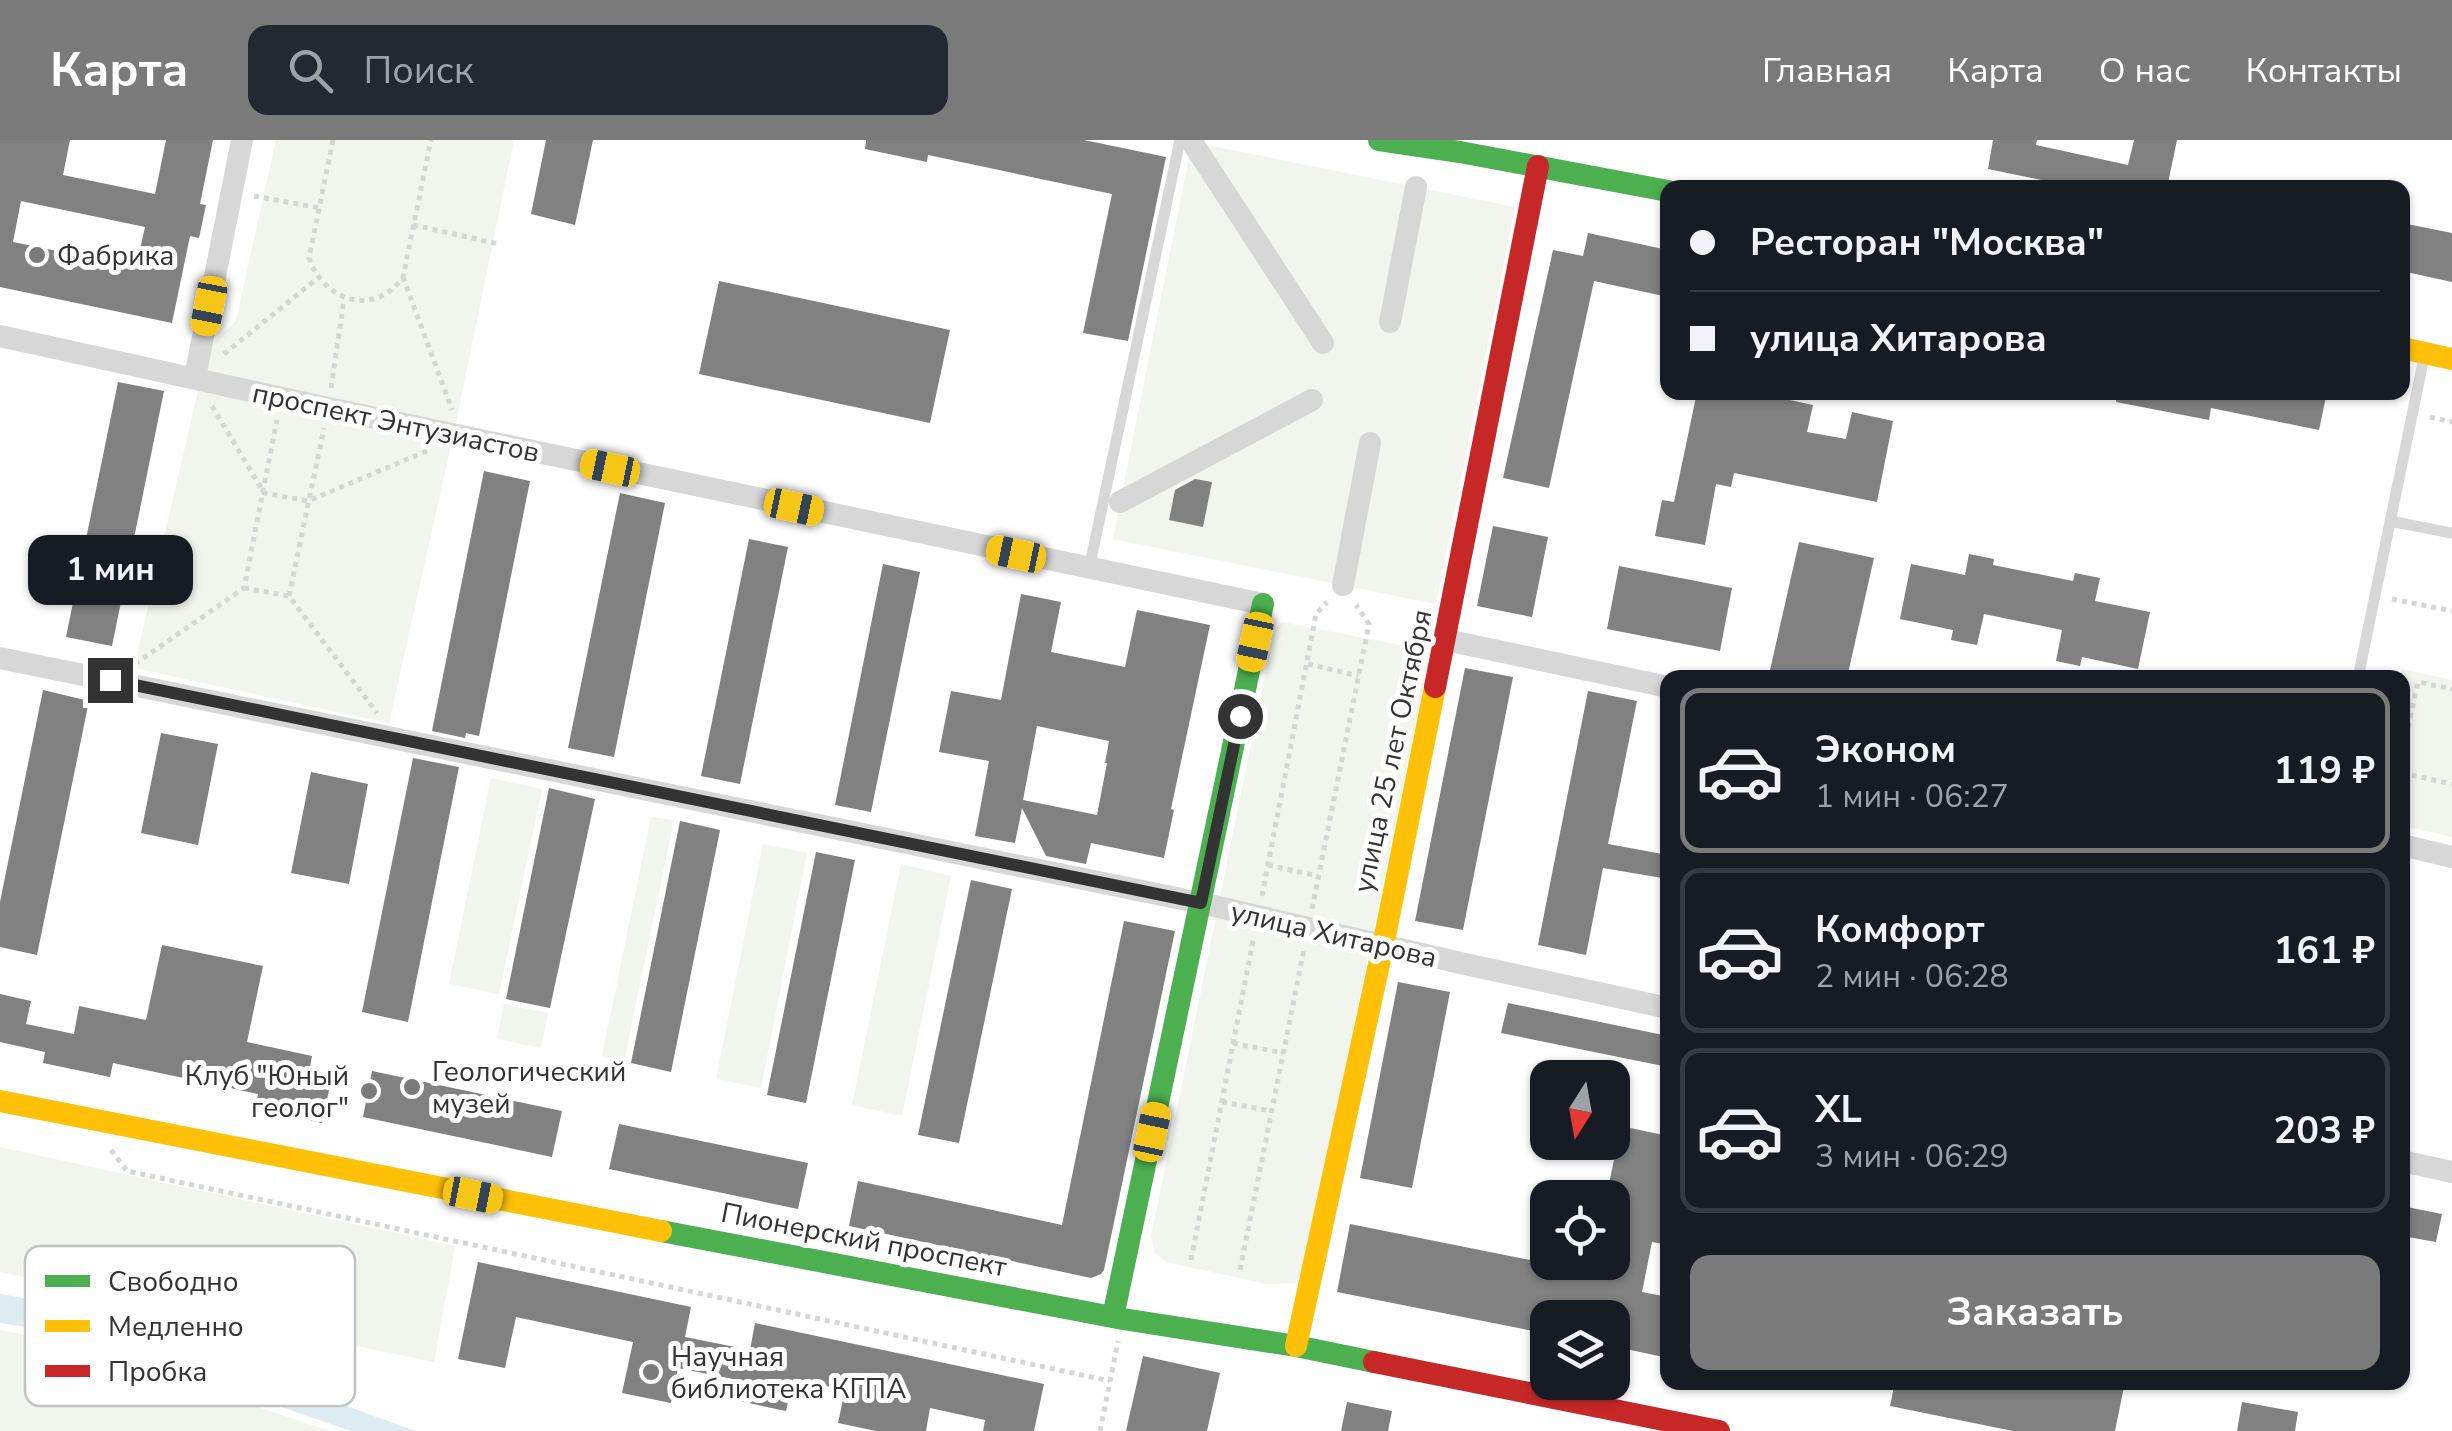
<!DOCTYPE html>
<html lang="ru">
<head>
<meta charset="utf-8">
<style>
  body { margin:0; font-family:"Nunito Sans",sans-serif; background:#242831; color:#f1f3f6; height:100vh; display:flex; flex-direction:column; font-size:38px; white-space:nowrap }
  * { box-sizing:border-box; margin:0 }
  p { font-size:32px; color:#9ea1a6 }
  .icon { flex:none; width:55px; height:55px; fill:none; stroke:currentColor; stroke-width:2; stroke-linecap:round; stroke-linejoin:round }
  .map { position:relative; flex:1; overflow:hidden }
  .drawer { position:absolute; left:1660px; top:530px; width:750px; height:720px; display:flex; flex-direction:column; background:#171b24; border-radius:20px; box-shadow:0 2px 8px #0004 }
  .drawer>* { flex:none }
  .guide { position:absolute; left:1660px; top:40px; width:750px; height:220px; border-radius:20px; box-shadow:0 2px 8px #0004; display:grid; align-content:center; height:220px; padding:0 30px; background:#171b24 }
  .needle { width:65px; rotate:191deg }
  .fabs { position:absolute; left:1530px; top:920px; display:grid; gap:20px }
  .fabs a { display:grid; place-items:center; width:100px; height:100px; border-radius:20px; background:#171b24; box-shadow:0 2px 8px #0004; font-size:50px }
  .end { position:absolute; width:45px; height:45px; margin:-22px; border:12px solid #333; background:#fff; box-shadow:0 0 0 5px #fff }
  .from { border-radius:50% }
  .bubble { position:absolute; height:70px; border-radius:20px; background:#171b24; box-shadow:0 2px 8px #0004; font-size:32px; font-weight:700; line-height:70px; text-align:center }
  .car { position:absolute; width:30px; height:60px; margin:-30px -15px; border-radius:12px; box-shadow:0 0 8px 2px #0007; background:linear-gradient(#f5c518 24%,#345 0 40%,#f5c518 0 76%,#345 0 86%,#f5c518 0) }
  .guide b { display:flex; align-items:center; gap:35px; height:95px; font-size:38px }
  .guide b+b { border-top:2px solid #363941 }
  .guide i { width:25px; height:25px; background:#f1f3f6 }
  ul { padding:18px 0 0; list-style:none }
  li { display:flex; align-items:center; gap:30px; height:165px; margin:0 20px 15px; padding:0 10px; border:5px solid #363941; border-radius:20px }
  li div { flex:1 }
  li b { display:block; font-size:38px }
  li em { font-style:normal; font-weight:700 }
  li.selected { border-color:#7a7a7a }
  li>.icon { width:90px; height:90px; stroke-width:1.5 }
  .primary-button { display:flex; gap:20px; margin-top:auto; padding:20px 30px }
  .primary-button a { flex:1; height:115px; border-radius:20px; background:#7a7a7a; color:#fff; font-size:40px; font-weight:700; line-height:115px; text-align:center }
  header { display:flex; align-items:center; gap:60px; box-sizing:border-box; height:140px; padding:0 50px; background:#7a7a7a; color:#fff }
  header strong { font-size:48px }
  nav { display:flex; gap:55px; margin-inline-start:auto; font-size:35px }
  .search { width:700px; height:90px; background:#242831; display:flex; align-items:center; gap:25px; box-sizing:border-box; padding:0 35px; border-radius:20px; color:#9ea1a6; font-size:38px }
  .map>svg:first-child { display:block }
  .green { fill:#f1f5ed }
  .water { fill:#ddebf3 }
  .building { fill:#818181; fill-rule:evenodd }
  .lines { fill:none; stroke-linecap:round; stroke-linejoin:round }
  .path { stroke:#d6d6d6; stroke-width:5; stroke-dasharray:5 5; stroke-linecap:butt }
  .lane { stroke:#d7d7d7; stroke-width:11 }
  .street { stroke:#d7d7d7; stroke-width:22 }
  .fast { stroke:#4caf50; stroke-width:22 }
  .slow { stroke:#ffc107; stroke-width:22 }
  .jam { stroke:#c62828; stroke-width:22 }
  .route { stroke:#333; stroke-width:12 }
  .poi-dot { fill:#7a7a7a; stroke:#fff; stroke-width:4 }
  .labels { text-anchor:middle; stroke-width:10; stroke-linejoin:round; paint-order:stroke }
  .poi-label { font-size:28px; fill:#333; stroke:#fff; text-anchor:start }
  .street-label { font-size:28px; fill:#333; stroke:#fff }
  .key { fill:#fff; stroke:#c2c2c2; stroke-width:2.5 }
  .key-label { font-size:28px; fill:#333 }
</style>
</head>
<body>
<header>
<strong>Карта</strong>
<div class="search"><svg class="icon" aria-label="search" viewBox="0 0 24 24"><circle cx="10" cy="10" r="6"/><path d="M15 15l6 6"/></svg>Поиск</div>
<nav><a>Главная</a><a>Карта</a><a>О нас</a><a>Контакты</a></nav>
</header>
<div class="map">
<svg width="2452" height="1291" viewBox="0 0 2452 1291">
  <rect width="100%" height="100%" fill="#fff"/>
  <path class="green" d="M276 0H514L454 292 389 583 134 528 208 207 236 181Z
    M1192 2 1515 67 1436 464 1113 399Z
    M1282 482 1415 508 1424 515 1428 524 1303 1132 1295 1143 1267 1144 1166 1122 1155 1113 1151 1097 1274 491Z
    M2402 529 2452 540V697L2403 686 2402 538 2400 537Z
    M491 638 542 649 499 854 449 844Z
    M651 677 674 680 624 921 602 916Z
    M763 704 807 713 761 948 716 939Z
    M901 724 951 736 902 976 852 965Z
    M504 864 548 873 541 908 497 899Z
    M0 1007 455 1106 434 1222 0 1132Z
    M0 1190 66 1203 330 1291H0Z"/>
  <path class="water" d="M0 1154 76 1167 415 1291H351L67 1193 0 1183Z"/>
  <path class="building" d="M0 0H70L63 35 155 54 166 0H213L200 64 206 65 199 98 190 96 172 183 0 147ZM21 61 145 87 136 127 13 102Z
    M546 0H593L575 85 531 74Z
    M866 0H1084L1166 17 1128 201 1083 193 1112 54 928 15 927 22 865 9Z
    M1993 0H2037L2036 5 2128 25 2134 0H2177L2167 48H2055L2056 43 1988 29Z
    M2402 83 2452 93V142L2402 131Z
    M1588 93 1668 110V157L1594 141 1549 348 1503 338 1553 110 1583 116Z
    M719 141 950 190 930 283 699 234Z
    M118 242 164 251 112 506 66 497Z
    M1697 252H1753L1813 265 1807 292 1846 299 1852 272 1893 281 1877 362 1734 333 1731 347 1716 344 1705 405 1655 396 1662 360 1674 362Z
    M2117 252H2327L2319 290 2211 268 2209 280 2116 262Z
    M484 331 530 341 479 596 466 593 465 598 432 591Z
    M1195 339 1212 342 1203 387 1169 380 1175 350Z
    M620 353 665 363 614 617 568 608Z
    M1493 386 1548 397 1532 477 1477 466Z
    M749 399 788 407 740 644 701 636Z
    M1799 402 1874 418 1847 538H1806L1770 530Z
    M1969 414 1994 419 1993 425 2073 441 2075 433 2100 438 2095 461 2150 472 2138 529 2082 517 2080 526 2056 521 2062 490 1984 474 1977 505 1951 500 1953 490 1900 479 1911 424 1965 435Z
    M883 424 920 432 871 672 835 665Z
    M1619 426 1732 448 1720 511 1607 489Z
    M1021 454 1061 462 1051 512 1125 527 1137 470 1210 485 1171 669 1174 670 1164 718 1091 703 1086 724 1046 716 1022 668 1015 703 975 696 989 621 939 612 951 551 1001 560ZM1037 586 1109 601 1105 623H1107L1097 675 1023 660Z
    M1465 528 1513 537 1463 790 1415 781Z
    M43 550 89 561 37 815 0 807V762Z
    M1588 551 1637 561 1608 704 1668 715V739L1603 728 1586 815 1538 805Z
    M161 593 218 604 198 705 141 693Z
    M413 618 459 627 408 882 362 872Z
    M311 632 368 644 349 744 291 733Z
    M549 648 595 659 550 868 506 859Z
    M680 681 720 690 671 932 631 923Z
    M816 712 855 720 806 963 767 955Z
    M971 740 1012 749 959 1003 918 995Z
    M1124 781 1175 791 1104 1130 1101 1134 1091 1138 849 1086 858 1041 1062 1085Z
    M162 805 263 826 247 902 312 916 307 945 329 950 322 983 255 969 258 954 113 923 110 937 43 923 45 912 0 902V854L31 861 26 884 74 894 79 866 146 880Z
    M1398 842 1450 852 1412 1048 1360 1038Z
    M1508 863 1668 896V927L1501 893Z
    M372 931 562 971 552 1017 363 977Z
    M619 984 808 1023 798 1069 609 1029Z
    M1621 986 1668 996V1105L1652 1102 1642 1152 1668 1157V1218L1612 1206V1178H1548V1194L1337 1152 1350 1084 1590 1132 1592 1122H1612V1058H1606Z
    M2402 1066 2442 1074 2436 1102 2402 1096Z
    M478 1122 691 1167 685 1197 750 1210 755 1183 1044 1244 1034 1291H983L985 1280 930 1268 926 1291H876L838 1283 845 1250 793 1239 786 1271 739 1261 743 1241 678 1228 671 1263 622 1253 633 1202 516 1177 505 1228 458 1219Z
    M1143 1216 1220 1233 1207 1291H1126Z
    M1895 1242H2125L2115 1291H2013L1890 1266Z
    M1347 1262 1392 1271 1388 1291H1341Z
    M2242 1262 2298 1272 2295 1291H2237Z"/>
  <g class="lines">
    <path class="path" d="M333 0 309 118C324 161 374 178 403 137L431 0
      M254 56 320 68
      M413 85 499 104
      M403 137 452 270
      M224 214 318 138
      M331 248 344 160
      M212 266 264 353 308 361 427 311
      M2430 277 2452 282
      M244 448 289 456 377 573
      M289 456 324 288
      M2392 459 2452 471
      M135 524 244 448 277 280
      M1308 524 1358 536
      M2402 617 2418 542 2452 549
      M2402 633 2452 644
      M1268 725 1318 736
      M1262 756 1316 474 1327 462
      M1312 769 1369 484 1356 465
      M1233 903 1283 913
      M1222 962 1271 971
      M111 1010 127 1031 1110 1241
      M1191 1120 1254 796
      M1240 1130 1304 809
      M1100 1291 1118 1201"/>
    <path class="lane" d="M2390 381 2452 393
      M1089 429 1180 0
      M2358 538 2424 217"/>
    <path class="street" d="M1192 2 1323 203
      M1390 182 1416 47
      M0 196 328 268 1263 464
      M195 237 242 0
      M1120 362 1312 260
      M1343 445 1370 303
      M1446 500 1668 547
      M0 518 1201 763 1465 824 1668 868
      M2402 705 2452 717
      M2402 1021 2452 1032"/>
    <path class="fast" d="M1379 0 1460 12 1668 51
      M661 1091 1123 1179 1296 1206 1374 1222
      M1113 1177 1263 464"/>
    <path class="slow" d="M2402 208 2452 219
      M0 961 661 1091
      M1296 1206 1383 806 1435 547"/>
    <path class="jam" d="M1435 547 1538 26
      M1374 1222 1719 1291"/>
  </g>
  <g class="lines">
    <path class="route" d="M110 540 1201 763 1240 576"/>
  </g>
  <g class="poi-dot">
    <circle cx="37" cy="115" r="10"/>
    <circle cx="412" cy="947" r="10"/>
    <circle cx="369" cy="951" r="10"/>
    <circle cx="651" cy="1232" r="10"/>
  </g>
  <g class="labels">
    <g class="poi-label">
      <text x="57" y="125">Фабрика</text>
      <text x="432" y="941">Геологический<tspan x="432" dy="32">музей</tspan></text>
      <text x="349" y="945" text-anchor="end">Клуб "Юный<tspan x="349" dy="32">геолог"</tspan></text>
      <text x="671" y="1226">Научная<tspan x="671" dy="32">библиотека КГПА</tspan></text>
    </g>
    <g class="street-label">
      <text transform="translate(396 282) rotate(12)" y="10">проспект Энтузиастов</text>
      <text transform="translate(1392 611) rotate(-78)" y="10">улица 25 лет Октября</text>
      <text transform="translate(1334 794) rotate(13)" y="10">улица Хитарова</text>
      <text transform="translate(864 1099) rotate(11)" y="10">Пионерский проспект</text>
    </g>
  </g>
  <rect x="25" y="1106" width="330" height="160" rx="15" class="key"/>
  <rect x="45" y="1135" width="45" height="12" fill="#4caf50"/>
  <rect x="45" y="1180" width="45" height="12" fill="#ffc107"/>
  <rect x="45" y="1225" width="45" height="12" fill="#c62828"/>
  <g class="key-label">
    <text x="108" y="1151">Свободно</text>
    <text x="108" y="1196">Медленно</text>
    <text x="108" y="1241">Пробка</text>
  </g>
</svg>
<div class="fabs">
<a><svg class="needle" viewBox="-14 -14 28 28"><path d="M0-13l5 13h-10z" fill="#e53935"/><path d="M0 13l5-13h-10z" fill="#9ea1a6"/></svg></a>
<a><svg class="icon" aria-label="locate" viewBox="0 0 24 24"><circle cx="12" cy="12" r="6"/><path d="M12 2v4M12 18v4M2 12h4M18 12h4"/></svg></a>
<a><svg class="icon" aria-label="layers" viewBox="0 0 24 24"><path d="M12 4l9 5-9 5-9-5zM3 14l9 5 9-5"/></svg></a>
</div>
<i class="end from" style="left:1240px;top:576px"></i>
<i class="end" style="left:110px;top:540px"></i>
<div class="bubble" style="left:28px;top:395px;width:165px">1 мин</div>
<i class="car" style="left:209px;top:166px;rotate:191deg"></i>
<i class="car" style="left:610px;top:328px;rotate:282deg"></i>
<i class="car" style="left:794px;top:367px;rotate:102deg"></i>
<i class="car" style="left:1016px;top:414px;rotate:282deg"></i>
<i class="car" style="left:1255px;top:502px;rotate:192deg"></i>
<i class="car" style="left:1152px;top:992px;rotate:12deg"></i>
<i class="car" style="left:473px;top:1055px;rotate:101deg"></i>
<div class="guide">
<b><i class="from"></i>Ресторан &quot;Москва&quot;</b>
<b><i></i>улица Хитарова</b>
</div>
<section class="drawer">
<ul>
<li class="selected"><svg class="icon" aria-label="car" viewBox="0 0 24 24"><path d="M5 17H2v-5l4-1 3-4h7l3 4 3 1v5h-3M9 17h6M6 11h13"/><circle cx="7" cy="17" r="2"/><circle cx="17" cy="17" r="2"/></svg><div><b>Эконом</b><p>1 мин · 06:27</p></div><em>119 ₽</em></li>
<li><svg class="icon" aria-label="car" viewBox="0 0 24 24"><path d="M5 17H2v-5l4-1 3-4h7l3 4 3 1v5h-3M9 17h6M6 11h13"/><circle cx="7" cy="17" r="2"/><circle cx="17" cy="17" r="2"/></svg><div><b>Комфорт</b><p>2 мин · 06:28</p></div><em>161 ₽</em></li>
<li><svg class="icon" aria-label="car" viewBox="0 0 24 24"><path d="M5 17H2v-5l4-1 3-4h7l3 4 3 1v5h-3M9 17h6M6 11h13"/><circle cx="7" cy="17" r="2"/><circle cx="17" cy="17" r="2"/></svg><div><b>XL</b><p>3 мин · 06:29</p></div><em>203 ₽</em></li>
</ul>
<div class="primary-button"><a>Заказать</a></div>
</section>
</div>
</body>
</html>
